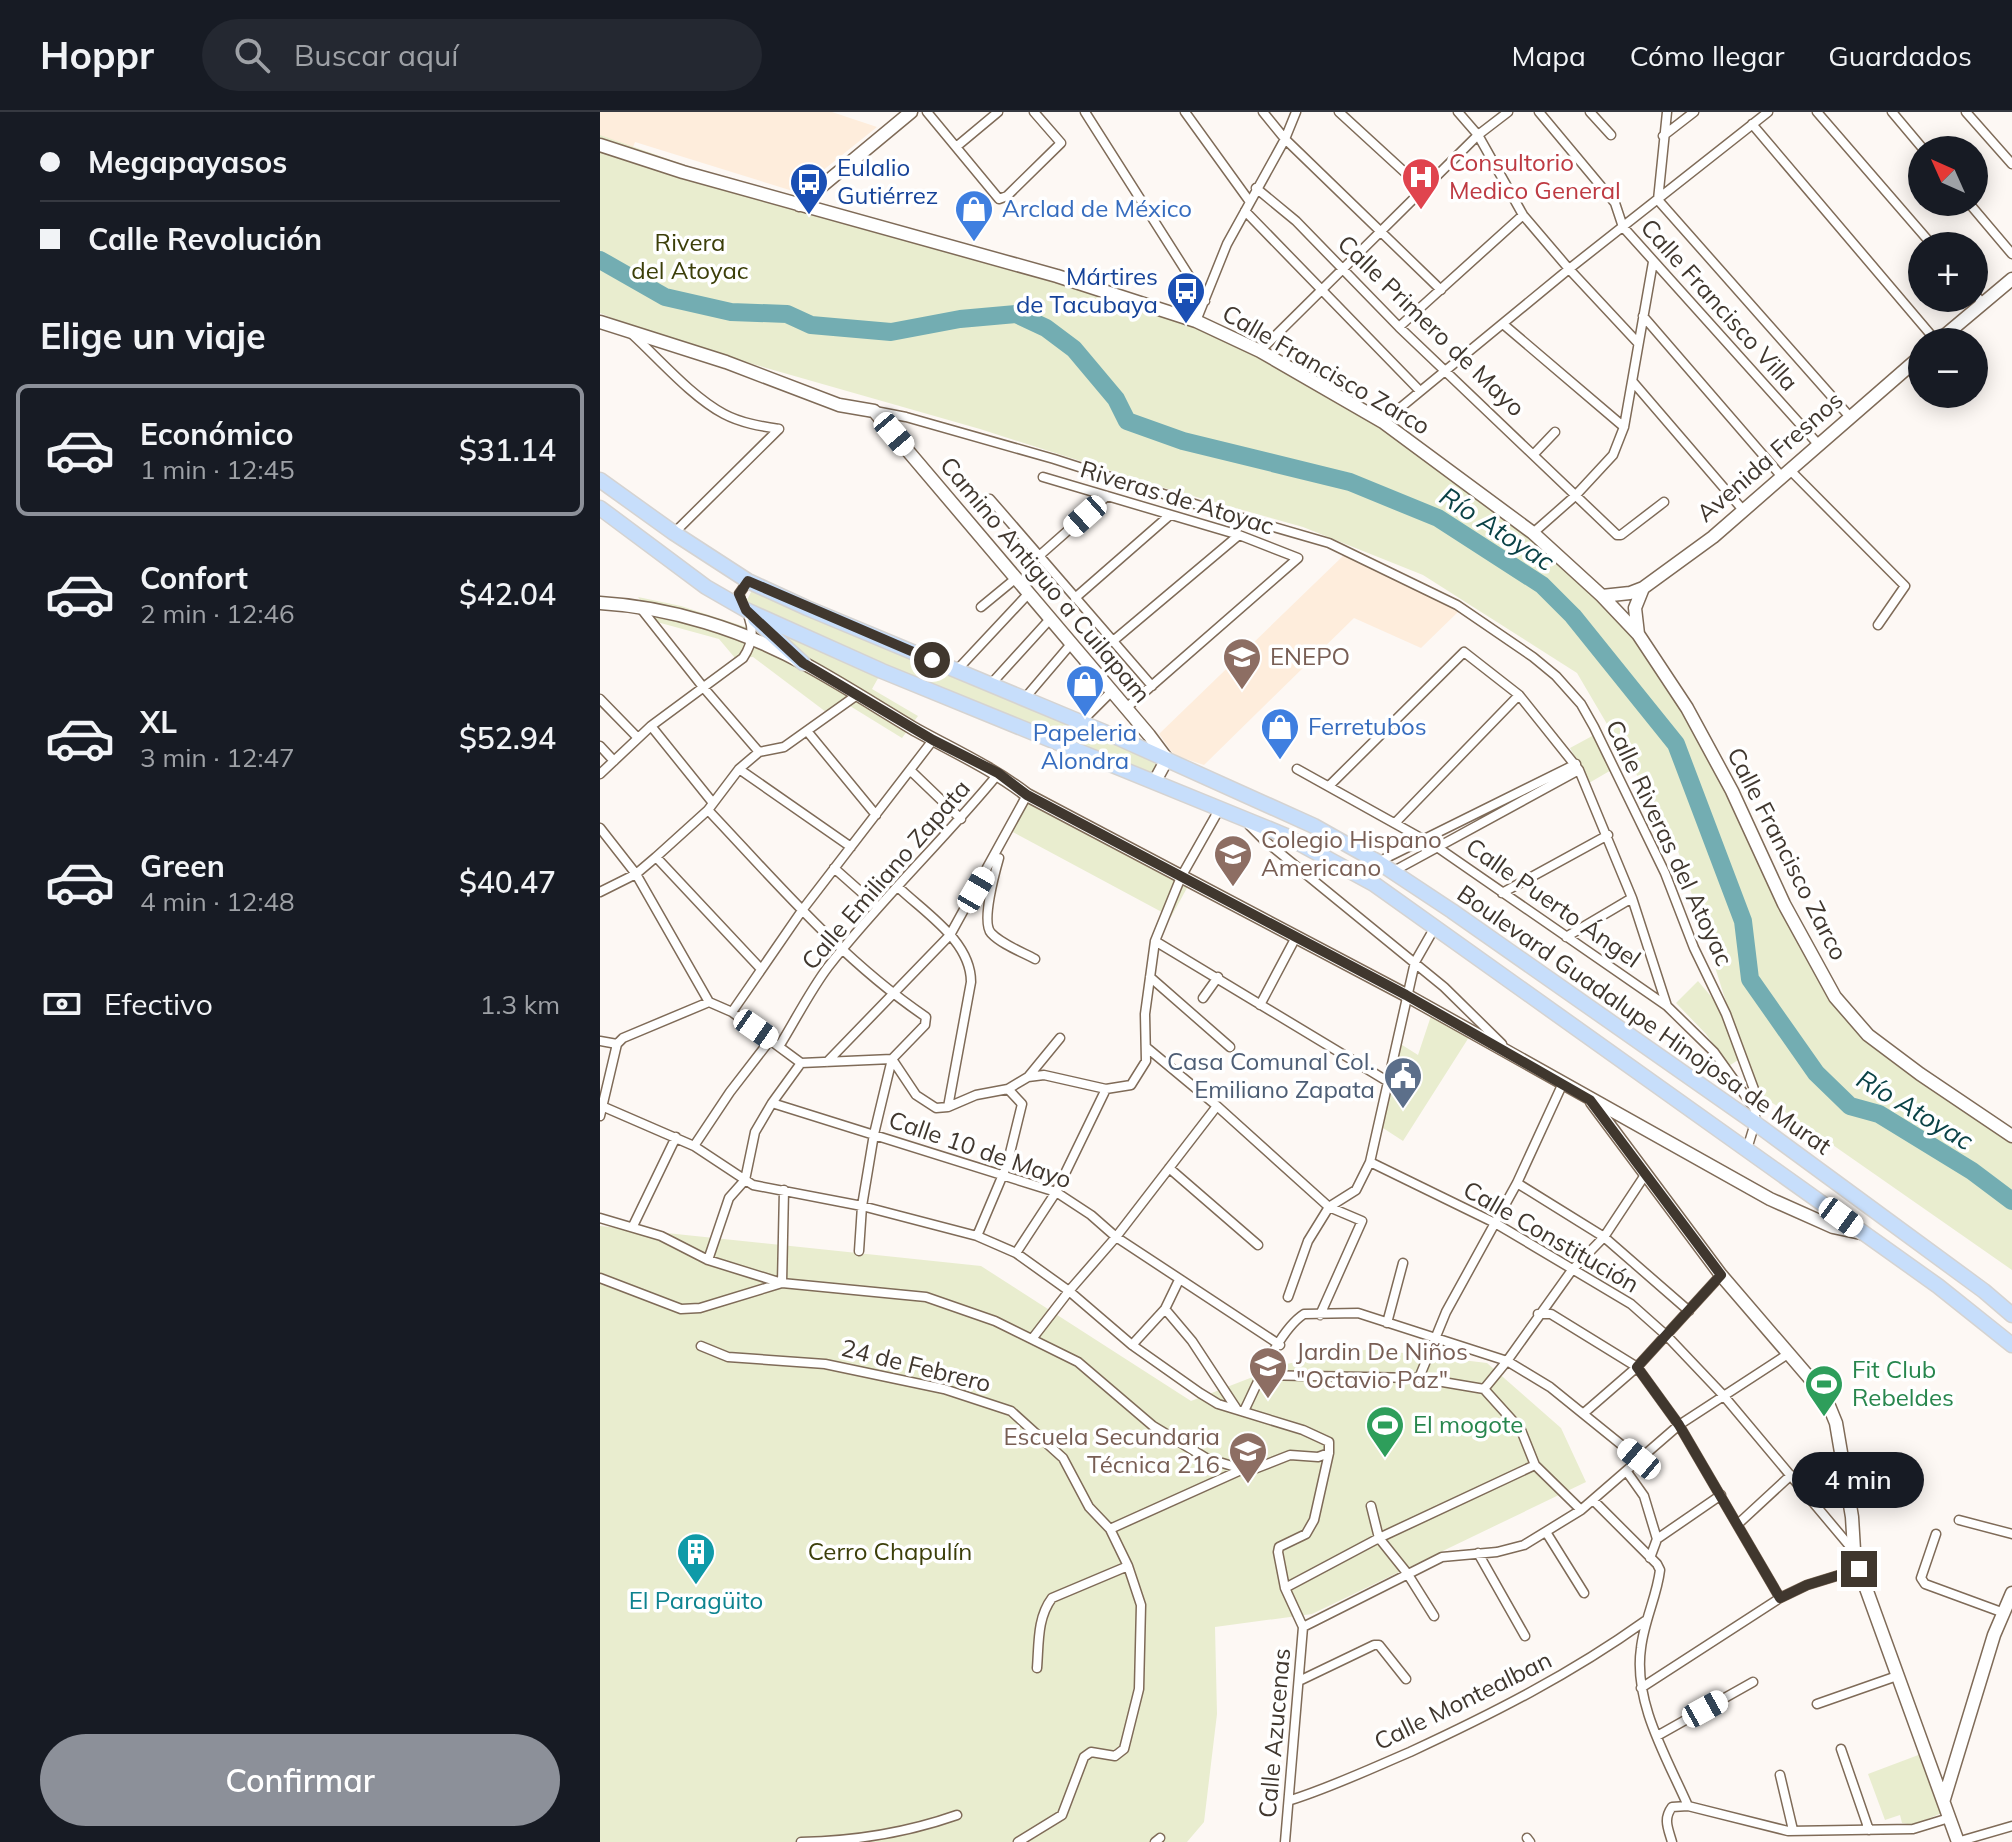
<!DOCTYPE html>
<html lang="es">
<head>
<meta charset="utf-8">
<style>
  body { margin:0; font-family:Mulish,sans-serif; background:#242831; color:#f1f3f6; height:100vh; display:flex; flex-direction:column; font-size:30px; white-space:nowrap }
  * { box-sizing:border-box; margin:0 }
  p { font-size:26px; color:#9ea1a6 }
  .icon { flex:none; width:44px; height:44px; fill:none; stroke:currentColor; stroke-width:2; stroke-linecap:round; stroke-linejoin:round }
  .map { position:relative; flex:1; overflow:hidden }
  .drawer { display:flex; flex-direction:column; background:#171b24; width:600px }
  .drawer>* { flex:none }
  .banner { display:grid; align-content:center; height:176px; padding:0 40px; background:#171b24 }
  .needle { width:52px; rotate:315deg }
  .buttons { position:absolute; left:1308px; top:24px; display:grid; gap:16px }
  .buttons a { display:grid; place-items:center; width:80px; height:80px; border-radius:50%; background:#171b24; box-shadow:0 4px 20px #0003; font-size:40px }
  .end { position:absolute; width:36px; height:36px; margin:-18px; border:10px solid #40372e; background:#fff; box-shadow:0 0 0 4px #fff }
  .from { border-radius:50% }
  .bubble { position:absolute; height:56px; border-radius:28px; background:#171b24; box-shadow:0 4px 20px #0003; font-size:26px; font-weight:600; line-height:56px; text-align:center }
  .car { position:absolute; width:24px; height:48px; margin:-24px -12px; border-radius:10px; box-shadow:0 0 6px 2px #0007; background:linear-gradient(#fff 24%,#345 0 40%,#fff 0 76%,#345 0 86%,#fff 0) }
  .banner b { display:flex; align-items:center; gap:28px; height:76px; font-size:30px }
  .banner b+b { border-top:2px solid #363941 }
  .banner i { width:20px; height:20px; background:#f1f3f6 }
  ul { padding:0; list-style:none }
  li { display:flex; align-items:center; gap:24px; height:132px; margin:0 16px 12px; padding:0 24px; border:4px solid transparent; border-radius:12px }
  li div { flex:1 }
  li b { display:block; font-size:30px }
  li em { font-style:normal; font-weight:600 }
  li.on { border-color:#8c9099 }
  li>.icon { width:72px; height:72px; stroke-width:1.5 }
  h2 { padding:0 40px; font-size:36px; line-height:96px }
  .pay { display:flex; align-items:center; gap:20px; height:88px; padding:0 40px; font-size:30px }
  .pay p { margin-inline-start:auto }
  .primary-button { display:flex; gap:16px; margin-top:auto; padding:16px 40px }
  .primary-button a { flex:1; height:92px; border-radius:48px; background:#8c9099; color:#fff; font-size:32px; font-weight:600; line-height:92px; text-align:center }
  header { display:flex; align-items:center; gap:48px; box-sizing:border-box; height:112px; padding:0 40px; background:#171b24; border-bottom:2px solid #363941 }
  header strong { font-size:38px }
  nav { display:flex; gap:44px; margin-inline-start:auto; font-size:28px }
  .search { width:560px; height:72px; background:#242831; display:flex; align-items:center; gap:20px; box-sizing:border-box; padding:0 28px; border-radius:44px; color:#9ea1a6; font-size:30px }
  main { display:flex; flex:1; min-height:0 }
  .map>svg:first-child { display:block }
  .built { fill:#feeddc }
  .green { fill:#e9edcf }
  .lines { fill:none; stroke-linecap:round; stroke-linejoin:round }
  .river { stroke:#73adb2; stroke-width:18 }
  .street-casing { stroke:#7f6b58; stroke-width:11 }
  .secondary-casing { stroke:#7f6b58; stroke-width:15 }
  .primary-casing { stroke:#d5d3d1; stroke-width:17 }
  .street { stroke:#fff; stroke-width:8 }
  .secondary { stroke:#fff; stroke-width:12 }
  .primary { stroke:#c7defb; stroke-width:14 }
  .route { stroke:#40372e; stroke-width:10 }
  .labels { text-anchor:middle; stroke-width:7; stroke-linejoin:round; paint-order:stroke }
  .health-label { font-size:24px; fill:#be3a42; stroke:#fff; text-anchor:start }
  .transit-label { font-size:24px; fill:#164399; stroke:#fff; text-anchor:start }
  .shop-label { font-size:24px; fill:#366cbe; stroke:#fff; text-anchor:start }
  .park-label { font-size:24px; fill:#3c3f09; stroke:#fff }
  .street-label { font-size:24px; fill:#40372e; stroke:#fff }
  .education-label { font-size:24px; fill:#785e54; stroke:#fff; text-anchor:start }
  .service-label { font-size:24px; fill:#4e5e75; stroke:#fff; text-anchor:end }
  .leisure-label { font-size:24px; fill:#27864d; stroke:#fff; text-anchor:start }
  .culture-label { font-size:24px; fill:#0d838f; stroke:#fff }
  .water-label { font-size:26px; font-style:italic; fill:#0a4246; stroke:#fff }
</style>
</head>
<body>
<header>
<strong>Hoppr</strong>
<div class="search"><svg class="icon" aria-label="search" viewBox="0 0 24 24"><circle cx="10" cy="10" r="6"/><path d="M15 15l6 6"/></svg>Buscar aquí</div>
<nav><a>Mapa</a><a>Cómo llegar</a><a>Guardados</a></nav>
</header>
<main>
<section class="drawer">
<div class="banner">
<b><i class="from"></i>Megapayasos</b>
<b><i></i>Calle Revolución</b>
</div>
<h2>Elige un viaje</h2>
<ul>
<li class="on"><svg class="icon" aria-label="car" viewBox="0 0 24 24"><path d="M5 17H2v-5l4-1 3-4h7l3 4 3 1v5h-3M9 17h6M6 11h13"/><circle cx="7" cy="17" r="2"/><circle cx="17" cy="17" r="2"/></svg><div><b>Económico</b><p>1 min · 12:45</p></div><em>$31.14</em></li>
<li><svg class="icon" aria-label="car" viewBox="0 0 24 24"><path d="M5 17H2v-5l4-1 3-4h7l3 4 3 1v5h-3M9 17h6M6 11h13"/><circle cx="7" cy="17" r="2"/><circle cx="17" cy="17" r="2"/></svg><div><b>Confort</b><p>2 min · 12:46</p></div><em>$42.04</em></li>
<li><svg class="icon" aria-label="car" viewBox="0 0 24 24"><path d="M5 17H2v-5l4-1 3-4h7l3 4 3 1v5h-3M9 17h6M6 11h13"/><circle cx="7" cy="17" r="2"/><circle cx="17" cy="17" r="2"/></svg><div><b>XL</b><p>3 min · 12:47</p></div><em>$52.94</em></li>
<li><svg class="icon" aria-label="car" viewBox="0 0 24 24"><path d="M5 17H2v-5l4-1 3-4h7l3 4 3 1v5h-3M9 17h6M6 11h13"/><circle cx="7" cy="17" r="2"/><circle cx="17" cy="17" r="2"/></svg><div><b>Green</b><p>4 min · 12:48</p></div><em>$40.47</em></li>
</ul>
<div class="pay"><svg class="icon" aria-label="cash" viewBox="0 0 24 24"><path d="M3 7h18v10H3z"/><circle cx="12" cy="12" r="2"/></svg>Efectivo<p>1.3 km</p></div>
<div class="primary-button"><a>Confirmar</a></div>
</section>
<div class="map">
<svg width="1412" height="1730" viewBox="0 0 1412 1730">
  <rect width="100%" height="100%" fill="#fdf8f4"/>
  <path class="built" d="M0 0H232L277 15 196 80 35 30 32 38 0 24Z
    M744 443 859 499 821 536 754 506 604 653 574 643 559 622Z"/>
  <path class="green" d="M0 23 199 93 596 209 783 310 869 371 1002 484 1087 596 1208 839 1268 923 1412 1027V1158L1154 978 1074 726 977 561 823 463 703 415 568 377 380 317 58 225 0 201Z
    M153 476 559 651 554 666 249 539 146 490Z
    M38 485 81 494 146 515 211 531 282 559 272 577 318 604 302 626 250 594 230 603 153 545 135 546 119 527 57 510Z
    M994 623 1013 657 989 671 970 636Z
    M430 676 593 765 571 805 409 718Z
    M1098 869 1126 902 1141 946 1129 954 1106 922 1076 891Z
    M832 901 871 922 803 1029 783 1016 799 931 818 943Z
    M0 1114 381 1154 591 1289 686 1252 770 1237 887 1251 961 1316 986 1370 712 1502 615 1515 617 1602 604 1710 587 1730H0Z
    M1321 1642 1342 1701 1313 1713 1302 1711 1300 1703 1285 1708 1268 1662Z"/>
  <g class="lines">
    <path class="river" d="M0 148 65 185 131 200 187 202 211 213 291 220 360 207 416 202 446 216 474 237 516 287 527 309 583 329 750 370 838 406 942 473 973 504 1076 632 1143 809 1150 867 1216 961 1250 994 1279 1002 1372 1059 1412 1089"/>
    <g class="street-casing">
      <path id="street" d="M327 0 399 87 407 84 461 31 434 0
        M485 0 605 189
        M585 0 650 90
        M663 0 685 27 841 178
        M739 0 823 77
        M858 0 878 23 923 103 969 157 1038 231
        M939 0 1015 91 1023 115 1218 332
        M990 0 1011 23
        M1067 0 1058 88 1250 305
        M1217 0 1333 134
        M1292 0 1324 38
        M1366 0 1412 52
        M1152 12 1337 230
        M1063 24 1094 0
        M356 35 398 0
        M656 76 696 109 799 215 1017 423H1021L1064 390
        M1368 90 1412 142
        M645 99 820 279
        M1374 181 1383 192
        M1043 204 1182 365
        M596 209 627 132 685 27 696 0
        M903 212 1024 315
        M799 215 923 103
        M33 223C60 248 92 285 124 302 141 311 160 314 179 317
        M660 239 878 23 908 0
        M1033 270 1143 398
        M275 299 306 305 454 347 601 394 729 431 857 493 933 545 956 564 981 592 994 615 1065 761 1094 836 1126 902 1155 980V1011L1147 1037
        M783 310 969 157 1168 0
        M934 342 955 320
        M1190 358 1305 474 1278 513
        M443 365 639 423 698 446 525 597
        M390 387 552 574
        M74 421 179 317
        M933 421 975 384 1013 343 1024 315 1053 150
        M439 444 507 384
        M475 486 570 403
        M39 494 103 575 159 640
        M143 494 139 482 148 469
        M381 495 415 467
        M513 529 639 423
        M356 559 429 481
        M391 572 451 506
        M425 586 471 532
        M0 587 38 626
        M481 610 510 581
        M51 614 113 691
        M207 619 276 703
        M0 634 14 649
        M139 657 251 735
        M697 657 837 735 1067 894 1114 940 1154 996
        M310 658 361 707
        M0 662 51 614 143 546C152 533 154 520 149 506
        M730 673 864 540 919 583 979 658 1032 786 1067 894
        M108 698C176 770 243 849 326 905L325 913 292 947 274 1022 262 1094 259 1139
        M796 710 919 583
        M649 713 664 728 844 875 902 932
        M0 716 36 762 109 890
        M56 745 161 857
        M399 746C395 760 381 810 391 821 401 832 422 840 435 847
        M778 750 976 652
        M234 756 278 795
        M792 760 979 658
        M298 775C325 801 371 829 371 870L348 995
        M0 780 36 762 56 745 108 698 139 657 159 640 184 635 257 583
        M902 781 1008 723
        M966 825 1032 786
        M555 829 787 969
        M550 865 630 935
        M603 886 618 865
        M660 893 696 825
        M132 900 203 797 333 628
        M0 929 17 932
        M17 932 23 926 109 890 132 900 201 951
        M180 933C196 907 210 879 228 855 281 787 344 728 398 662
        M546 935 617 994 729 1095 762 1109 720 1203
        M227 950 350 823 427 683
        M201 951 292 947 316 983 336 996 348 995 376 983 408 977 428 965 444 963 506 977 531 973 546 949 545 902 555 829 581 765 620 696
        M428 965 460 926
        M172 991 456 1080 491 1103 516 1125 680 1233
        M4 995 94 1034 153 1073 262 1094 377 1124 416 1141 469 1179 532 1233 600 1281 618 1292 703 1318 729 1330V1341L714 1408 706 1422 679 1435 678 1440 685 1476 703 1515 842 1445 897 1440 924 1433 981 1398 1079 1313 1188 1242
        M0 1004 17 932
        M94 1034 130 980 171 927
        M770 1050 895 1111 1031 1192 1067 1224 1123 1283 1253 1438
        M569 1056 658 1133
        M917 1071 1004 1125 1089 1199
        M0 1106 61 1124 108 1148 182 1171 184 1078
        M33 1114 76 1025
        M377 1124 407 1053 422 992 408 977
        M416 1141 456 1080 506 977
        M108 1148 129 1086 145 1068 155 1020 172 991 201 951
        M0 1166 81 1197 100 1196 182 1171 326 1185 395 1209 478 1250 553 1314 606 1346 642 1357 657 1356 690 1343 718 1345 729 1341
        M688 1185 708 1129 729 1095 756 1078 770 1050 815 850 835 815
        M565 1197 592 1229 636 1296
        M938 1202H951L1037 1255 1079 1313 1180 1486
        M787 1211 803 1151
        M432 1227 469 1179 516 1125 617 994
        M532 1233 565 1197 579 1168
        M101 1234 128 1245 225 1252 344 1277 411 1299 463 1346 489 1395 510 1417 528 1454 541 1493 539 1577 524 1637 515 1644 491 1640 484 1645 462 1703 418 1730
        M663 1263 819 1266 884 1277 921 1318 935 1353 981 1398
        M819 1266 846 1200 917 1071 963 971
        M884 1277 907 1249 972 1158 1004 1125 1045 1063
        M644 1299C658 1271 678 1219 704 1202L758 1201 907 1249 950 1275 1039 1347
        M984 1301 1037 1255 1121 1163
        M1027 1360 1044 1384 1057 1427
        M993 1388 1057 1452 1060 1458C1057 1484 1044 1509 1041 1536 1033 1590 1067 1646 1088 1694
        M771 1394 779 1426 807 1461 834 1504
        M1359 1408 1412 1422
        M1138 1412 1191 1363
        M510 1417 641 1358
        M946 1420 984 1481
        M1336 1422 1321 1466 1325 1472 1404 1501
        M878 1441 925 1524
        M1050 1446 1057 1427 1121 1383
        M685 1476 779 1426 935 1353
        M437 1556C439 1531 437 1506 452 1486L528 1454
        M699 1569 774 1533H779L806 1567
        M1041 1576 1180 1486 1207 1473 1259 1457
        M1217 1592 1297 1564
        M1057 1624 1153 1570
        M1241 1637 1269 1718
        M1180 1663 1193 1718
        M691 1688C732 1675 770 1657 810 1640 892 1602 971 1562 1045 1509
        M927 1726 930 1730
        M201 1730C254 1729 306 1721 357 1703
        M555 1730 560 1726
        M685 1730 703 1515
        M1072 1730C1068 1716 1063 1707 1072 1695L1088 1694 1188 1719 1313 1717 1349 1706
        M1357 1730 1412 1714"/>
    </g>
    <g class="secondary-casing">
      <path id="secondary" d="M0 33 83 60 457 164 596 209 660 239 783 310 933 421 1002 484 1038 522 1087 596 1132 679 1184 792 1235 885 1268 923 1320 962 1412 1024
        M199 93 311 0
        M0 210 126 250 239 293 274 299 549 623 567 647 555 669
        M1337 230 1412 167
        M1002 484 1030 481 1043 476 1113 425 1322 243
        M0 491C70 495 143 518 205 552 242 572 279 596 316 618 354 639 392 656 427 683L806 883 1170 1087 1233 1115 1261 1121
        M1038 522 1035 496 1043 476
        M992 990 1121 1163 1225 1284 1236 1311 1252 1405 1254 1438 1259 1457 1358 1730
        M1344 1687 1394 1523 1412 1481"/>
    </g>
    <g class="primary-casing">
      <path id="primary" d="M0 368 74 421 148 469 207 496 521 627 714 714 778 750 852 799 1155 1011 1384 1179 1412 1203
        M0 396 106 475 146 498 282 559 684 723 774 772 1338 1174 1412 1233
        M155 507 203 551"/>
    </g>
    <use href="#street" class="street"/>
    <use href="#secondary" class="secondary"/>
    <use href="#primary" class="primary"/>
  </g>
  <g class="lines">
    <path class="route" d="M332 548 148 469 139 482 146 498 203 551 333 628 398 661 427 683 806 883 990 988 1121 1163 1037 1255 1079 1313 1180 1486 1207 1473 1259 1457"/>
  </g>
  <defs>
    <g id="hospital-pin" transform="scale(2)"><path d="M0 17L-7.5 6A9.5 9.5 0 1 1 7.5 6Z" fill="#e0444e" stroke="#fff"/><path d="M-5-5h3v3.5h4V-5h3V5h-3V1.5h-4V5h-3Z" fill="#fff"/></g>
    <g id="bus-pin" transform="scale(2)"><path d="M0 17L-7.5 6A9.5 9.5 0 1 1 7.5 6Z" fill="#1a4fb4" stroke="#fff"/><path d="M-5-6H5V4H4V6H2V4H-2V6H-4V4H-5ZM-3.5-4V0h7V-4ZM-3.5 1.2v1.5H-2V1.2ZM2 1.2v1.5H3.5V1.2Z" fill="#fff"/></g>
    <g id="shop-pin" transform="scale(2)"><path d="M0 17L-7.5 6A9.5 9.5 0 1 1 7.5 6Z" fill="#3f7fe0" stroke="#fff"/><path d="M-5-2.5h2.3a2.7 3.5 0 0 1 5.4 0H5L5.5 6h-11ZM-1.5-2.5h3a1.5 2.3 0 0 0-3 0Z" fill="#fff"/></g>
    <g id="university-pin" transform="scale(2)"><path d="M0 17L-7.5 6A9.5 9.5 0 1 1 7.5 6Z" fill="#8d6e63" stroke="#fff"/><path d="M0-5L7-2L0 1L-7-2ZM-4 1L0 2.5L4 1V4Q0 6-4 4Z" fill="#fff"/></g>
    <g id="school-pin" transform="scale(2)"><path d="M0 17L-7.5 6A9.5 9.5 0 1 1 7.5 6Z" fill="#8d6e63" stroke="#fff"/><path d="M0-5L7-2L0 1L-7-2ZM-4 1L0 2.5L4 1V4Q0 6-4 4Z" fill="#fff"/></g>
    <g id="civic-pin" transform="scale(2)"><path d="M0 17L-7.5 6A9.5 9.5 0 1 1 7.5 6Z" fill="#5c6f8a" stroke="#fff"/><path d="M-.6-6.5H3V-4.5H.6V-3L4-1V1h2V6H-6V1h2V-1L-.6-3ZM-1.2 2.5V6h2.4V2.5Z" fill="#fff"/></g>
    <g id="stadium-pin" transform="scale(2)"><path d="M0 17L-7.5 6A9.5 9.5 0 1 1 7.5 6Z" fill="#2e9e5b" stroke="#fff"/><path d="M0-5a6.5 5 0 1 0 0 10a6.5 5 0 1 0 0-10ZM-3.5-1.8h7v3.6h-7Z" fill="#fff"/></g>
    <g id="building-pin" transform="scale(2)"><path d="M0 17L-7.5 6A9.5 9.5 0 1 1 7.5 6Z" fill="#0f9aa8" stroke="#fff"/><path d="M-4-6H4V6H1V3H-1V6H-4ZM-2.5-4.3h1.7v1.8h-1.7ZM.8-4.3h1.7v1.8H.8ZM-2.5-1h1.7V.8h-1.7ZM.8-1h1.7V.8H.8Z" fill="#fff"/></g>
  </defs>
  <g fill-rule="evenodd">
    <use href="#hospital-pin" x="821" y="65"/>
    <use href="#bus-pin" x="209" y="70"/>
    <use href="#shop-pin" x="374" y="97"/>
    <use href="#bus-pin" x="586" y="179"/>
    <use href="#university-pin" x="642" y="545"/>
    <use href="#shop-pin" x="485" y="572"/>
    <use href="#shop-pin" x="680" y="615"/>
    <use href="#school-pin" x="633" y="742"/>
    <use href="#civic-pin" x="803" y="964"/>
    <use href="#school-pin" x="668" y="1254"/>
    <use href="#stadium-pin" x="1224" y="1272"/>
    <use href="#stadium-pin" x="785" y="1313"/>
    <use href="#school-pin" x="648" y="1339"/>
    <use href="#building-pin" x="96" y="1440"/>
  </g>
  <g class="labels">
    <g class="health-label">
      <text x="849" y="59">Consultorio<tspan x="849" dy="28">Medico General</tspan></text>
    </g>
    <g class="transit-label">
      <text x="237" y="64">Eulalio<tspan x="237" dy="28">Gutiérrez</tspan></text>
      <text x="558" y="173" text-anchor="end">Mártires<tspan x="558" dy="28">de Tacubaya</tspan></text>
    </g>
    <g class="shop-label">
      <text x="402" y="105">Arclad de México</text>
      <text x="708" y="623">Ferretubos</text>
      <text x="485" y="629" text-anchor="middle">Papeleria<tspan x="485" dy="28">Alondra</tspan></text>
    </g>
    <g class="park-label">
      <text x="90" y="139">Rivera<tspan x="90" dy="28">del Atoyac</tspan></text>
      <text x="290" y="1448">Cerro Chapulín</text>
    </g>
    <g class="street-label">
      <text transform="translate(1119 193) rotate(48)" y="8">Calle Francisco Villa</text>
      <text transform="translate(831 214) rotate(44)" y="8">Calle Primero de Mayo</text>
      <text transform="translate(726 258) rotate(30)" y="8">Calle Francisco Zarco</text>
      <text transform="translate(1170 345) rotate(-41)" y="8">Avenida Fresnos</text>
      <text transform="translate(577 386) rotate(17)" y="8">Riveras de Atoyac</text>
      <text transform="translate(445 468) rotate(50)" y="8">Camino Antiguo a Cuilapam</text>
      <text transform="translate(1069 731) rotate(65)" y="8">Calle Riveras del Atoyac</text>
      <text transform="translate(1187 742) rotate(63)" y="8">Calle Francisco Zarco</text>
      <text transform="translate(286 763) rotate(-49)" y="8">Calle Emiliano Zapata</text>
      <text transform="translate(953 791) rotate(35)" y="8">Calle Puerto Ángel</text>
      <text transform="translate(1044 908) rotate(35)" y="8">Boulevard Guadalupe Hinojosa de Murat</text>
      <text transform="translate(380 1038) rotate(19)" y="8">Calle 10 de Mayo</text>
      <text transform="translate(951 1125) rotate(30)" y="8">Calle Constitución</text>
      <text transform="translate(316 1254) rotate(14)" y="8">24 de Febrero</text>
      <text transform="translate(863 1589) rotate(-26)" y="8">Calle Montealban</text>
      <text transform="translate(675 1621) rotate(-85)" y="8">Calle Azucenas</text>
    </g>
    <g class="education-label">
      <text x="670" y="553">ENEPO</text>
      <text x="661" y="736">Colegio Hispano<tspan x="661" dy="28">Americano</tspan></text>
      <text x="696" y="1248">Jardin De Niños<tspan x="696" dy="28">"Octavio Paz"</tspan></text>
      <text x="620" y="1333" text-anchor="end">Escuela Secundaria<tspan x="620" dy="28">Técnica 216</tspan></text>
    </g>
    <g class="service-label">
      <text x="775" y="958">Casa Comunal Col.<tspan x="775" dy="28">Emiliano Zapata</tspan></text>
    </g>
    <g class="leisure-label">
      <text x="1252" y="1266">Fit Club<tspan x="1252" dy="28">Rebeldes</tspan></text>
      <text x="813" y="1321">El mogote</text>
    </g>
    <g class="culture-label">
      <text x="96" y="1497">El Paragüito</text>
    </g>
    <g class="water-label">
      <text transform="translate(897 417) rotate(33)" y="9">Río Atoyac</text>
      <text transform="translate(1315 998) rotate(31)" y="9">Río Atoyac</text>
    </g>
  </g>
</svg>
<div class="buttons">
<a><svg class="needle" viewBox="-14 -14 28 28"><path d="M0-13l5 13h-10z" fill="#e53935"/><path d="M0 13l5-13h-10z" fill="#9ea1a6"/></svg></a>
<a>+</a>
<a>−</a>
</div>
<i class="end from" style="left:332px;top:548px"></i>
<i class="end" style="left:1259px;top:1457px"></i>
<div class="bubble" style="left:1192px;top:1340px;width:132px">4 min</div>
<i class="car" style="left:294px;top:322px;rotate:140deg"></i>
<i class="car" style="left:485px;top:404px;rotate:228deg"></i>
<i class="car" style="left:376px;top:778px;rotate:30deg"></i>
<i class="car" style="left:156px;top:917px;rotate:125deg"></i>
<i class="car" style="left:1241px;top:1105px;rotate:126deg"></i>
<i class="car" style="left:1039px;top:1347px;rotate:310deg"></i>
<i class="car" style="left:1105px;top:1597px;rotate:61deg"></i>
</div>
</main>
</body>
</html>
